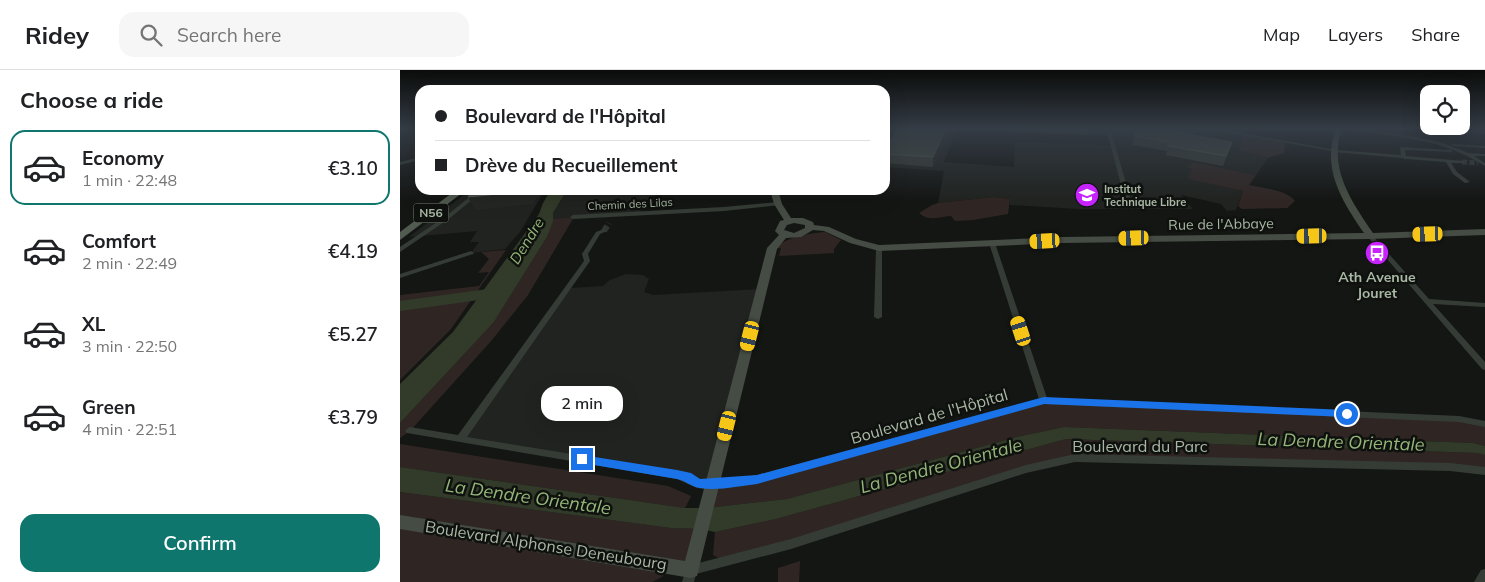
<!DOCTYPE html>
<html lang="en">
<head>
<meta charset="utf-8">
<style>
  body { margin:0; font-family:Mulish,sans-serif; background:#f6f6f6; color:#202124; height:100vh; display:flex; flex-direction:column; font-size:19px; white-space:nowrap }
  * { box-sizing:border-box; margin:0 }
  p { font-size:16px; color:#757577 }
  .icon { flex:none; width:28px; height:28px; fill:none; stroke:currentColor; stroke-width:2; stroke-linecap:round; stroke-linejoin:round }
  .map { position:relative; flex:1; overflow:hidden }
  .drawer { display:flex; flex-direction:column; background:#fff; width:400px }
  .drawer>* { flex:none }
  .top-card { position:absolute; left:15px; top:15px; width:475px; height:110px; border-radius:15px; box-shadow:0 5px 20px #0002; display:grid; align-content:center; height:110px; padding:0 20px; background:#fff }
  .tools { position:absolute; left:1020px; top:15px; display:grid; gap:10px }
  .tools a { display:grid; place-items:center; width:50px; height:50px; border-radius:10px; background:#fff; box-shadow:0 5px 20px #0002; font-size:25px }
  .end { position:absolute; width:22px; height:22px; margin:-11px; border:6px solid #1a73e8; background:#fff; box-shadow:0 0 0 2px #fff }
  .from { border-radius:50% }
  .bubble { position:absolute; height:35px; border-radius:15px; background:#fff; box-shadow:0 5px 20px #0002; font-size:16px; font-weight:600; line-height:35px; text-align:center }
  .car { position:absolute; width:15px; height:30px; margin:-15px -8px; border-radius:6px; box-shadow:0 0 4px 1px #0007; background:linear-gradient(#f5c518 24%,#345 0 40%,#f5c518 0 76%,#345 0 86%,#f5c518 0) }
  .top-card b { display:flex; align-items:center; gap:18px; height:48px; font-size:19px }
  .top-card b+b { border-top:1px solid #e0e0e0 }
  .top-card i { width:12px; height:12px; background:#202124 }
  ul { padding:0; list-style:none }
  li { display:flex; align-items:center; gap:15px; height:75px; margin:0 10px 8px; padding:0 10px; border:2px solid transparent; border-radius:15px }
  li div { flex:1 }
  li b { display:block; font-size:19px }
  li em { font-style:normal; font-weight:600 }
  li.active { border-color:#0f766e }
  li>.icon { width:45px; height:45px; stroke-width:1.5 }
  h2 { padding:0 20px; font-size:22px; line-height:60px }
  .primary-button { display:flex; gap:10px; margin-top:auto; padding:10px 20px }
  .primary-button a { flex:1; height:58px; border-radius:15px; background:#0f766e; color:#fff; font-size:20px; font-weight:600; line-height:58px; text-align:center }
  header { display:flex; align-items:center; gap:30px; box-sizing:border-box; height:70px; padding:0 25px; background:#fff; border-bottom:1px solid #e0e0e0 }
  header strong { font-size:24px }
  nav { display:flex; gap:28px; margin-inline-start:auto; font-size:18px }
  .search { width:350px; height:45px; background:#f6f6f6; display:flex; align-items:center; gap:12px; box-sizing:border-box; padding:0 18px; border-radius:15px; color:#757577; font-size:19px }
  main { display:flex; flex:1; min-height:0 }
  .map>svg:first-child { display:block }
  .built { fill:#202320 }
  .green { fill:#2f2624 }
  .water { fill:#323b29 }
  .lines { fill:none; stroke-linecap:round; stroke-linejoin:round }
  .river { fill:#323b29; fill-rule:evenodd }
  .street-tunnel-far1 { stroke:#323631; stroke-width:5; stroke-dasharray:5 2.5; stroke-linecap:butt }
  .street-tunnel { stroke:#323631; stroke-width:6; stroke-dasharray:6 3; stroke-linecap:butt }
  .street { fill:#353c35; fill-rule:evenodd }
  .secondary { fill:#444c43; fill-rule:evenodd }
  .primary { fill:#525b50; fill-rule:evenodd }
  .wall { fill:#383c36 }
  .shaded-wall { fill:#242724 }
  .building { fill:#444a42; stroke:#545b51 }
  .route { fill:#1a73e8 }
  .labels { text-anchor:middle; stroke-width:5; stroke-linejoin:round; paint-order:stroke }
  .far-poi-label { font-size:11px; font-weight:bold; fill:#a9b8a4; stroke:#0f110f; text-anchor:start }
  .far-street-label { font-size:11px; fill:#a9b8a4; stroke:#0f110f }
  .shield { fill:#0f110f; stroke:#7b8677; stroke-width:1 }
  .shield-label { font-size:12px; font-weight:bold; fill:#a9b8a4 }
  .street-label { font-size:14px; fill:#a9b8a4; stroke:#0f110f }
  .poi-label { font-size:14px; font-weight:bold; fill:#a9b8a4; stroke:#0f110f }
  .water-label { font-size:15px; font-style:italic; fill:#94b778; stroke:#0f110f }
  .near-street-label { font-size:16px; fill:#a9b8a4; stroke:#0f110f }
  .near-water-label { font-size:18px; font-style:italic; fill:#94b778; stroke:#0f110f }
</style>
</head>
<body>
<header>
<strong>Ridey</strong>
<div class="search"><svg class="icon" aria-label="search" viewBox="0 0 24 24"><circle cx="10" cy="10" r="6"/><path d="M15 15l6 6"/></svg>Search here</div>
<nav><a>Map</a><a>Layers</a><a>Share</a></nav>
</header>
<main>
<section class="drawer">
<h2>Choose a ride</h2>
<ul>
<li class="active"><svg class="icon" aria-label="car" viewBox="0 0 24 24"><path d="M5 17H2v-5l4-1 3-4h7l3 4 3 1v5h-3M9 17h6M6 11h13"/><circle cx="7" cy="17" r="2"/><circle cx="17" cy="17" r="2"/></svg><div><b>Economy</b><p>1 min · 22:48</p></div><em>€3.10</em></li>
<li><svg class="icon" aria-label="car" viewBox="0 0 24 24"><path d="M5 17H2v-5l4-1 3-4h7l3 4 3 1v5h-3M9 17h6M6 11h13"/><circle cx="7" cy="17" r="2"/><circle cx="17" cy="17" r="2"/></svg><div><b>Comfort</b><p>2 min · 22:49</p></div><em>€4.19</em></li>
<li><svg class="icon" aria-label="car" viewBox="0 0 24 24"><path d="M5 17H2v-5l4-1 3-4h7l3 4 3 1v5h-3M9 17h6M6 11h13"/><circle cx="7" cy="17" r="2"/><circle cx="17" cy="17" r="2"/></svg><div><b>XL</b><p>3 min · 22:50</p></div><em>€5.27</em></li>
<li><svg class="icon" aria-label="car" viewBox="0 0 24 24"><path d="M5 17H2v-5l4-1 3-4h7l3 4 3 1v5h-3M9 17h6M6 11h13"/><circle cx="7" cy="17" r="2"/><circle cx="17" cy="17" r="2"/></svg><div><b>Green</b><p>4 min · 22:51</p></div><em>€3.79</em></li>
</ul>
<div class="primary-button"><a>Confirm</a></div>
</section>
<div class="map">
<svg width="1085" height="512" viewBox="0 0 1085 512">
  <rect width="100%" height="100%" fill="#141614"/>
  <path class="built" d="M485 58H557L544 92 614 97 615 72 712 75 709 65 612 62V58H844L842 64 844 65 838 80 868 88 856 105 793 92 788 98 792 99 788 109 843 121 836 140 827 141 821 134 781 125 793 139H678L610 135V129L594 127 538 133 544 101 485 97Z
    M70 120H145L120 162 105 179 71 183 79 172H70L77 161 9 167Z
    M167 120H284L282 124 250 126 239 144 153 149V143Z
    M226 204 243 205 249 209 244 222 253 225 361 219 313 414 287 406 60 369 171 218 203 216 210 210Z"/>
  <path class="green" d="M1002 58H1085V64H1052L1034 60Z
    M844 65 885 72 884 83 868 88 838 80Z
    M793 92 856 105 849 115C862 118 887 120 895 131L887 138 842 139 838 136 843 121 787 109 792 99 787 98Z
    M594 127 610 129 608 144 573 150 555 151 551 146C539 147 529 152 519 143L532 135 538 133Z
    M174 147 128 225 92 270 10 361 0 368V353L94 252 147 167 153 149Z
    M425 162 441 170 434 179V183L379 186 381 178H376C386 167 410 163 425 162Z
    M106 180 51 259 0 310V225L79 216 89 202 78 203 89 189 81 182Z
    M644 331 1059 349 1085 354V376L1073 373 664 357 621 366 387 429 307 438 313 414 341 412Z
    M666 369 1079 383 1085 385V398L674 385 390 470 320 489 313 485 315 462 376 449Z
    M0 374 268 416 291 426 285 438 0 397Z
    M0 422 271 458 301 459 292 498 266 502 262 507 252 512H0Z
    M400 491 399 512H378V498Z"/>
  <path class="water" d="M151 120H167L153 143V151L147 167 94 252 0 353V314L53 262 139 144 143 133Z
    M664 357 1073 373 1085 376V385L1078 383 666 369 376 449 315 462 301 459 271 458 0 422V397L285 438H307L387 429 621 366Z"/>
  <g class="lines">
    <path class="river" d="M95 218 101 219 104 223 101 227 0 241V231Z"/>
    <path class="street-tunnel-far1" d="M1062 92 1078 93"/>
    <path class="street-tunnel" d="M204 161 209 153"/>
    <path class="street" d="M706 58H710L731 130 730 131 728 132 725 130Z
      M802 58H814L936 80 1001 85 1000 78 1002 77 1050 80H1052V82L1005 80 1006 86 1064 91V93H1051L1057 102 1070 112 1065 113 1053 104 1046 92 1006 89H1004L1002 88 934 82 932 81Z
      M947 58H960L1020 68 1040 72 1069 83 1085 84V86H1074L1085 93V96L1069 87 1053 80 1036 74 1002 67Z
      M1051 74 1085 76V78L1053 76 1051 75Z
      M20 87V90L0 95V92Z
      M78 120H84L50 148 0 182V177L46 146Z
      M378 132 380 133V135L324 141 173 149 170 147 173 145 324 137Z
      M204 159 207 161 200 164 188 184 190 191 67 367 277 401 287 404 298 409 307 411 328 410 357 405 639 329 589 173 592 171 595 173 647 328 1059 346 1085 351V357L1059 352 644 334 357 413 328 418 307 419 297 418 277 409 7 363 5 361 7 359 10 357 58 365 184 191 182 184 196 162Z
      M970 164 972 165 1029 229 1085 233V237L1033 234 1085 292V300L1082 299 968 167 967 166Z
      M479 176 482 178V247L478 249 474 247 476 178Z
      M71 181 74 183 73 184 0 208V204Z
      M675 384 1050 393 1085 397V405L1050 401 675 392 626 403 391 479 296 504 294 512H282L287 496 291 495 391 469 626 395Z
      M1085 499V512H1074L1081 500Z"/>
    <path class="secondary" d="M936 58H942C928 98 951 131 973 163L1085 159V165L970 169 663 173 479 181 450 173 424 161 413 160 401 167 386 168 377 179 297 506 291 508 0 459V445L285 491 367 178 379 165 375 161 380 151 384 150 374 134 370 120H378L382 134 391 148H403L413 152 414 155 429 157 456 169 479 175 663 167 964 163C942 131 921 98 936 58ZM394 153 405 155V158L394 163 384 160 387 155Z"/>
    <path class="primary" d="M56 120H66L0 170V162Z"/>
  </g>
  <path class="wall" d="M619 58H688L687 65 619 62Z
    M547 65 533 97 485 93V79Z
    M734 66 832 72 823 96 766 85 767 81 733 75Z"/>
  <path class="shaded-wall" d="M546 58H547V65L533 97V87Z
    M127 120H142L133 134 75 140 68 127Z"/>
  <path class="building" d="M498 58 527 59V58H546L533 87 485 84V79Z
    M740 58H753L832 72 826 86 768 76 770 72 734 66Z
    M73 120H127L126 121 68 127Z"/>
  <linearGradient id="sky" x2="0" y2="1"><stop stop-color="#0b0c0b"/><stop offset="0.45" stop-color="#343c45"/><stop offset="1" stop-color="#343c45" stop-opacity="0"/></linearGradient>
  <rect width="1085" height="130" fill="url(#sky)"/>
  <path class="route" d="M644 327 947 340 952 344 947 347 644 334 357 414C339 416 318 421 300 418 292 417 286 411 277 409L182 393 177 389 182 385 277 400 291 403 300 409 357 405Z"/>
  <defs>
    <g id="school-disc" transform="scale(1.25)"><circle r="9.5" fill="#c723ff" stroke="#0f110f"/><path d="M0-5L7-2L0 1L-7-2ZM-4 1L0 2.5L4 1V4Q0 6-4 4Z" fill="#fff"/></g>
    <g id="bus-disc" transform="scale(1.25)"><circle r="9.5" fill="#c723ff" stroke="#0f110f"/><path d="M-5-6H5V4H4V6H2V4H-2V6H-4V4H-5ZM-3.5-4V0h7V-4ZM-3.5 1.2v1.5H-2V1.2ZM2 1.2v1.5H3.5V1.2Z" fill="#fff"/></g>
  </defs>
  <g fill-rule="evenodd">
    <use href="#school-disc" x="687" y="125"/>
    <use href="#bus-disc" x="977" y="183"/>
  </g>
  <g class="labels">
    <g class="far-poi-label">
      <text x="704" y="123">Institut<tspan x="704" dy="13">Technique Libre</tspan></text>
    </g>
    <g class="far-street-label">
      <text transform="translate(230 134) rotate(-3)" y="4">Chemin des Lilas</text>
    </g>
    <rect class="shield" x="13.5" y="133.5" width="35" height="19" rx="4"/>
    <g class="shield-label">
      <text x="31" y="147">N56</text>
    </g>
    <g class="street-label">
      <text transform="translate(821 154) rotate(-1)" y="5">Rue de l'Abbaye</text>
    </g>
    <g class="poi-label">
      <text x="977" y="212">Ath Avenue<tspan x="977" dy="16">Jouret</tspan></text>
    </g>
    <g class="water-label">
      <text transform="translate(127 171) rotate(-58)" y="5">Dendre</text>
    </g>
    <g class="near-street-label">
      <text transform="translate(529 346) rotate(-16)" y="6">Boulevard de l'Hôpital</text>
      <text x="740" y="382">Boulevard du Parc</text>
      <text transform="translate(146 475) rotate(9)" y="6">Boulevard Alphonse Deneubourg</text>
    </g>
    <g class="near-water-label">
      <text transform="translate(941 372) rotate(2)" y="6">La Dendre Orientale</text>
      <text transform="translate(541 396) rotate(-15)" y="6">La Dendre Orientale</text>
      <text transform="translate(128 427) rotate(8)" y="6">La Dendre Orientale</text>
    </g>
  </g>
</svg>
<div class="tools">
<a><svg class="icon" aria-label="locate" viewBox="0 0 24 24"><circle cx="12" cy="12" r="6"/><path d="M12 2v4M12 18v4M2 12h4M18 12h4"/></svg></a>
</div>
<i class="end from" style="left:947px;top:344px"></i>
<i class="end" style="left:182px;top:389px"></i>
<div class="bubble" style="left:141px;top:316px;width:82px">2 min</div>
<i class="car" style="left:1028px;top:164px;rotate:268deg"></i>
<i class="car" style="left:912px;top:166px;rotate:269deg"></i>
<i class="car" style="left:734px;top:168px;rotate:268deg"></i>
<i class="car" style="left:645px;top:171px;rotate:267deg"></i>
<i class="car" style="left:621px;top:261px;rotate:342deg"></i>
<i class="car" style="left:350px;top:266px;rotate:194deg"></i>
<i class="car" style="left:327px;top:356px;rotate:194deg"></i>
<div class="top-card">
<b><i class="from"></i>Boulevard de l'Hôpital</b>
<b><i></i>Drève du Recueillement</b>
</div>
</div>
</main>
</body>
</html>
